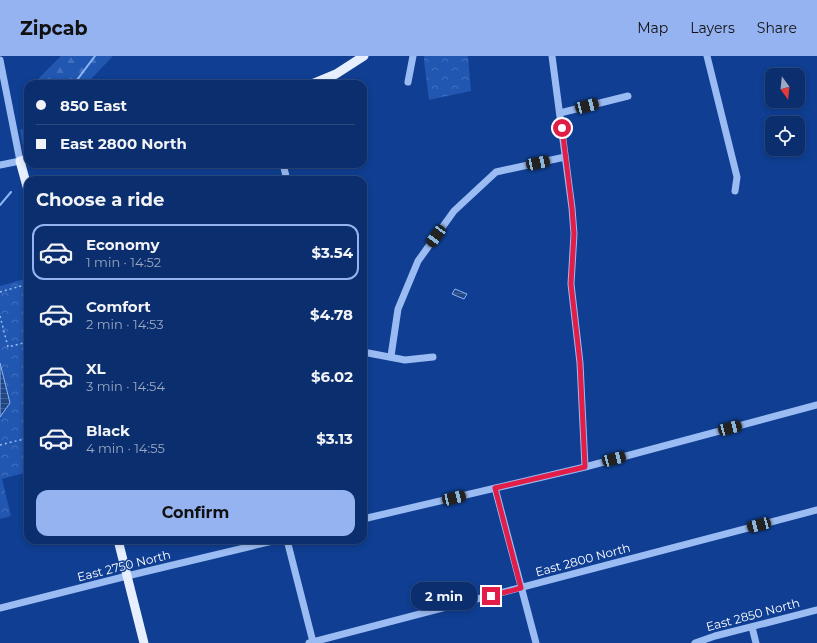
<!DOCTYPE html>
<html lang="en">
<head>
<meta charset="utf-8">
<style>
  body { margin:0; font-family:Montserrat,sans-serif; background:#193a76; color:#f1f3f6; height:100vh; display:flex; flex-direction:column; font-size:15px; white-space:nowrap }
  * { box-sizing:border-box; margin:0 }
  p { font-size:13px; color:#9aa8c2 }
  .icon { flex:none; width:22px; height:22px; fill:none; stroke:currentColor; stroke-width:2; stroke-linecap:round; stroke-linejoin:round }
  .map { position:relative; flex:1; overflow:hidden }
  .panel { position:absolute; left:24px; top:120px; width:343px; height:368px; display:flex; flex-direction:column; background:#0b2e6e; border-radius:12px; box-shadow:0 2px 6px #0003,0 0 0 1px #2b4a81 }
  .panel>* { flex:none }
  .top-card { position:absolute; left:24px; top:24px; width:343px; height:88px; border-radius:12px; box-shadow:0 2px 6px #0003,0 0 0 1px #2b4a81; display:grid; align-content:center; height:88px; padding:0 12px; background:#0b2e6e }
  .needle { width:26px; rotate:165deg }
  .tools { position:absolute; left:765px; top:12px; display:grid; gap:8px }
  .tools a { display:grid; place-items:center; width:40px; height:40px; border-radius:8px; background:#0b2e6e; box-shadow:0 2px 6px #0003,0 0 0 1px #2b4a81; font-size:20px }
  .end { position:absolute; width:18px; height:18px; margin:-9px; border:5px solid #e11d48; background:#fff; box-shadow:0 0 0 2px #fff }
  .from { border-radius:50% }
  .bubble { position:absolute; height:28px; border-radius:12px; background:#0b2e6e; box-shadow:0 2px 6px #0003,0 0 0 1px #2b4a81; font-size:13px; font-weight:700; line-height:28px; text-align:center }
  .car { position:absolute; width:12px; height:24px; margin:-12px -6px; border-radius:5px; box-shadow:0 0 3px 1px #0007; background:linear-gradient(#222 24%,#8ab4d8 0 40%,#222 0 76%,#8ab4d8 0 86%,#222 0) }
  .top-card b { display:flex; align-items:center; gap:14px; height:38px; font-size:15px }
  .top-card b+b { border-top:1px solid #2b4a81 }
  .top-card i { width:10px; height:10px; background:#f1f3f6 }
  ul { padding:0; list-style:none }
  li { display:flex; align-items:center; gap:12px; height:56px; margin:0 8px 6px; padding:0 4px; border:2px solid transparent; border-radius:12px }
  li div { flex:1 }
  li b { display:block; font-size:15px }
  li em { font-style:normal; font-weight:700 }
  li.selected { border-color:#95b2f1 }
  li>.icon { width:36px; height:36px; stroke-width:1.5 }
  h2 { padding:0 12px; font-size:18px; line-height:48px }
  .action { display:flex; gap:8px; margin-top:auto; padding:8px 12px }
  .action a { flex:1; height:46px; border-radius:12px; background:#95b2f1; color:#111; font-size:16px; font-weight:700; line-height:46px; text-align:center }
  header { display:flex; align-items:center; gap:24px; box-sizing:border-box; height:56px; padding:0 20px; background:#95b2f1; color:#111 }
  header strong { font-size:19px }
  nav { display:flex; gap:22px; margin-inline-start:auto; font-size:14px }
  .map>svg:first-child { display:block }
  .forest { fill:url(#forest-firs) }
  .park { fill:url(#park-crowns) }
  .water { fill:url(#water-rules); stroke:#8cb6f7 }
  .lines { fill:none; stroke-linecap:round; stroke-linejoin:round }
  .stream { stroke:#8cb6f7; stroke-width:2 }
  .path { stroke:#9bbcf3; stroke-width:1.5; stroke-dasharray:2 3; stroke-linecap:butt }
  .minor { stroke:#9bbcf3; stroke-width:7 }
  .major { stroke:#e7efff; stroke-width:9 }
  .route { stroke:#e11d48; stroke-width:5 }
  .labels { text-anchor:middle; stroke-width:3; stroke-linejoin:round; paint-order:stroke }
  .street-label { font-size:12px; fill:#fff; stroke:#0f3e92 }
</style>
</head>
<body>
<header>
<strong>Zipcab</strong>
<nav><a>Map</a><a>Layers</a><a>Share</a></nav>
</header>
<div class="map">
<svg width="817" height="587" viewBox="0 0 817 587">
  <defs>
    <pattern id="forest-firs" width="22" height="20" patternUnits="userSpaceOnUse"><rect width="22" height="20" fill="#2157b1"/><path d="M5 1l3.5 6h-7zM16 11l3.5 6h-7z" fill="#4270bd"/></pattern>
    <pattern id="park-crowns" width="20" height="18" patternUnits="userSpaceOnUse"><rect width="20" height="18" fill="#2157b1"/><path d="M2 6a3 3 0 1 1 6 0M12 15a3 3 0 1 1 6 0" fill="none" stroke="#4270bd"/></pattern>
    <pattern id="water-rules" width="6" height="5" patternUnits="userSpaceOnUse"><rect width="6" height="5" fill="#224584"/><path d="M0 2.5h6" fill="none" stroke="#436196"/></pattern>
  </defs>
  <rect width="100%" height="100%" fill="#0f3e92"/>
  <path class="forest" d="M61 0H113L90 24 88 28H37L39 22Z
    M28 56V94L24 96 20 74 23 73 27 68Z"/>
  <path class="park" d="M424 0H468L471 35 429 44 424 5Z
    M28 222V416L2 423 11 460 0 463V230Z"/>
  <path class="water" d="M455 233 467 238 464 243 452 238Z
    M0 307 10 347 0 361Z"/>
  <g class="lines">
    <path class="stream" d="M74 28 95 0
      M0 149 11 136"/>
    <path class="path" d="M0 236 28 228
      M0 260 8 291 27 286 28 291
      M0 389 28 382"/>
    <path class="minor" d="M552 0 572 152 574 178 571 228 580 307 585 411
      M707 0 737 121 735 135
      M0 4 20 105 0 109
      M408 26 413 0
      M560 57 628 40
      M283 108 287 124
      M363 296 405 304 433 301
      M391 300 398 253 418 205 454 155 496 116 565 101
      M495 432 536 587
      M363 463 585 411 817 349
      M287 484 313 586
      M0 552 127 520 277 484
      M752 571 756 587
      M309 587 817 454
      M695 587 715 580 817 554"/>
    <path class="major" d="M312 28 336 18 364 0
      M28 103 20 105 28 134
      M118 484 144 587"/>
  </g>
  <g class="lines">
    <path class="route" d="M491 540 521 532 495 432 585 411 580 307 571 228 574 178 572 152 562 72"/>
  </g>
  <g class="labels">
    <g class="street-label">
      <text transform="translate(583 504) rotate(-15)" y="4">East 2800 North</text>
      <text transform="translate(124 510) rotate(-14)" y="4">East 2750 North</text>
      <text transform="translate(753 559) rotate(-15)" y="4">East 2850 North</text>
    </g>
  </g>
</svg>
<div class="tools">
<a><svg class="needle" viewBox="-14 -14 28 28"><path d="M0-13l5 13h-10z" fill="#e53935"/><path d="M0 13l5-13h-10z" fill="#9aa8c2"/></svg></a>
<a><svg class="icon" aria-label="locate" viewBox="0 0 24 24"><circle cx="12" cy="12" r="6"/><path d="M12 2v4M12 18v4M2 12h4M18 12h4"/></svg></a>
</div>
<i class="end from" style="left:562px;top:72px"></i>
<i class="end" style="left:491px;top:540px"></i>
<div class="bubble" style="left:411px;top:526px;width:66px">2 min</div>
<i class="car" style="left:587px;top:50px;rotate:76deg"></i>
<i class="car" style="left:538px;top:107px;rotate:78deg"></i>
<i class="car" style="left:436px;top:180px;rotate:216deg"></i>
<i class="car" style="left:730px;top:372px;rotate:75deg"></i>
<i class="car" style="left:614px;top:403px;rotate:75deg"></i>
<i class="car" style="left:454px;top:442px;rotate:77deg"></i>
<i class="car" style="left:759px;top:469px;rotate:255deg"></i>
<div class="top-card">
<b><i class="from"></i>850 East</b>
<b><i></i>East 2800 North</b>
</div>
<section class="panel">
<h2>Choose a ride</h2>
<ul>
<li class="selected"><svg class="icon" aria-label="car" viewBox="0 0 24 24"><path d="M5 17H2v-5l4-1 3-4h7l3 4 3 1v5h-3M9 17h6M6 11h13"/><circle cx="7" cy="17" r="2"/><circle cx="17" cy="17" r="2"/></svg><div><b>Economy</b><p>1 min · 14:52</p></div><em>$3.54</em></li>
<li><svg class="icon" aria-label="car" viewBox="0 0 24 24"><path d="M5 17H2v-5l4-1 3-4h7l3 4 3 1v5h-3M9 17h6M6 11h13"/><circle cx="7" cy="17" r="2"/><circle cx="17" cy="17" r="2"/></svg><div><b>Comfort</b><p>2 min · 14:53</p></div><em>$4.78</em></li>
<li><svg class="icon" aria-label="car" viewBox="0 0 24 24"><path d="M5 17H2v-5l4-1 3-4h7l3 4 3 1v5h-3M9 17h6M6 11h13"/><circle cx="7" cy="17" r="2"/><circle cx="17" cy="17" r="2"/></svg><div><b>XL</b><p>3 min · 14:54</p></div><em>$6.02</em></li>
<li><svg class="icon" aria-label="car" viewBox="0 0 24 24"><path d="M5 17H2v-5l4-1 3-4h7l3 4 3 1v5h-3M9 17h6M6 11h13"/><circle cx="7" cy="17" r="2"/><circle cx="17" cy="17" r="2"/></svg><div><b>Black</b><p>4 min · 14:55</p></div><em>$3.13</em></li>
</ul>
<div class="action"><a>Confirm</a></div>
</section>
</div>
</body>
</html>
